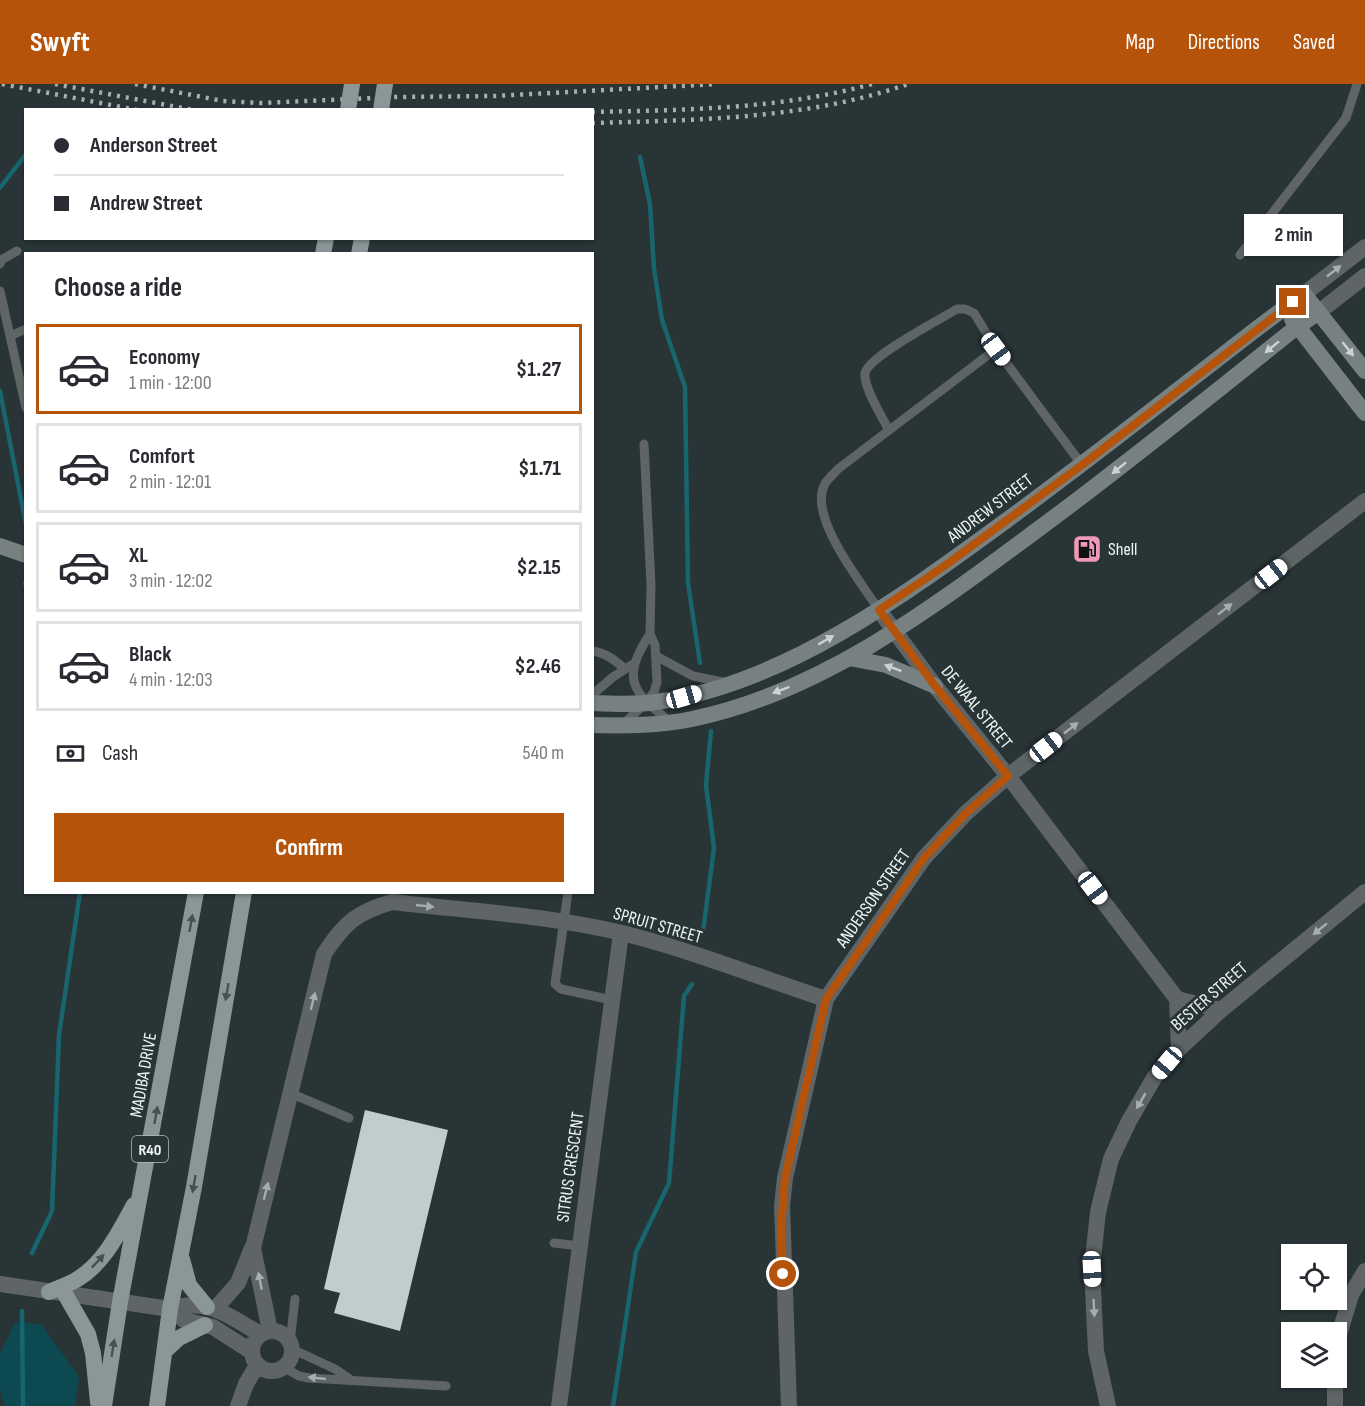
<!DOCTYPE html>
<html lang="en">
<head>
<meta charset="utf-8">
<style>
  body { margin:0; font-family:"Sofia Sans Condensed",sans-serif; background:#f2f2f3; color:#2b2b33; height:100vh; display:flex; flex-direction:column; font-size:22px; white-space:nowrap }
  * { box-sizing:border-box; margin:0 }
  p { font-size:20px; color:#7c7c81 }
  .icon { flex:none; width:33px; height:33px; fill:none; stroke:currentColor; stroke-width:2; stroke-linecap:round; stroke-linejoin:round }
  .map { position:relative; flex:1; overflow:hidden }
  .side { position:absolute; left:24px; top:168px; width:570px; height:642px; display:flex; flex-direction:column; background:#fff; border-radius:0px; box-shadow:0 2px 4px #0004 }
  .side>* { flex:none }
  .hud { position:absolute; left:24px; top:24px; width:570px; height:132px; border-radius:0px; box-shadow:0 2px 4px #0004; display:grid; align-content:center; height:132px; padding:0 30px; background:#fff }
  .fabs { position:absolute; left:1281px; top:1160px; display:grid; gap:12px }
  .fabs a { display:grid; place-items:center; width:66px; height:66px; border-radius:0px; background:#fff; box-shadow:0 2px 4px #0004; font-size:30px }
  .end { position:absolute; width:27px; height:27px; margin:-14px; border:8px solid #b45309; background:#fff; box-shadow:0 0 0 3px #fff }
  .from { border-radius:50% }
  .bubble { position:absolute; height:42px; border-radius:0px; background:#fff; box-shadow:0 2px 4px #0004; font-size:20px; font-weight:700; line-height:42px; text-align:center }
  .car { position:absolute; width:18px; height:36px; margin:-18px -9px; border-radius:8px; box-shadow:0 0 4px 2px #0007; background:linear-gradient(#fff 24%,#345 0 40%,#fff 0 76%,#345 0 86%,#fff 0) }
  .hud b { display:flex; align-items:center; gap:21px; height:57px; font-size:22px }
  .hud b+b { border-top:2px solid #e1e1e2 }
  .hud i { width:15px; height:15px; background:#2b2b33 }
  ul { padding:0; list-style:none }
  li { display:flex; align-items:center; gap:18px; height:90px; margin:0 12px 9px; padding:0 18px; border:3px solid #e1e1e2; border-radius:0px }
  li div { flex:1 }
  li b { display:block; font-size:22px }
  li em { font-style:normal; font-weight:700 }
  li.current { border-color:#b45309 }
  li>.icon { width:54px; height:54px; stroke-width:1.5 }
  h2 { padding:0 30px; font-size:27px; line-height:72px }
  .pay { display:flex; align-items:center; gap:15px; height:66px; padding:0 30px; font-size:22px }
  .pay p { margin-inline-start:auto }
  .primary-button { display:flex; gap:12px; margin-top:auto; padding:12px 30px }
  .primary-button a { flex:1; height:69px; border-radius:0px; background:#b45309; color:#fff; font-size:24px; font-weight:700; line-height:69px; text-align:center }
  header { display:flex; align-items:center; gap:36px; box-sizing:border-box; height:84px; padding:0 30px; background:#b45309; color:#fff }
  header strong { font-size:28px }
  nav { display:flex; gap:33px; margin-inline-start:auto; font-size:21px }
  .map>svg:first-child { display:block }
  .green { fill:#0d4950 }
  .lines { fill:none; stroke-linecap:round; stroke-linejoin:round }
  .stream { stroke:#18656e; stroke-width:4.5 }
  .building { fill:#bfcdcf }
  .service { stroke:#5f6566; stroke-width:9 }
  .minor { stroke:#5f6566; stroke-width:16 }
  .tertiary { stroke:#5f6566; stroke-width:16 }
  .secondary { stroke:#788182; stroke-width:16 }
  .primary { stroke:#8b9698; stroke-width:16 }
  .rail { stroke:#a7b0b1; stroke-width:4.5; stroke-dasharray:3 6; stroke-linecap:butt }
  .primary-bridge { stroke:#8b9698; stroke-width:16 }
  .oneway { fill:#a7aeae }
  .oneway2 { fill:#cbd4d4 }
  .oneway3 { fill:#465153 }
  .route { stroke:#b45309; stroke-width:8 }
  .labels { text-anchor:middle; stroke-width:6; stroke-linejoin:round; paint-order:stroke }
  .shield { fill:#293436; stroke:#b4bcbd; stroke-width:1.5 }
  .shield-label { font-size:16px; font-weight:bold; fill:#eff7f7 }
  .street-label { font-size:18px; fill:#eff7f7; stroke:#293436 }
  .poi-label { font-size:18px; fill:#eff7f7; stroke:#293436; text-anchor:start }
</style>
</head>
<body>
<header>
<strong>Swyft</strong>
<nav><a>Map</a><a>Directions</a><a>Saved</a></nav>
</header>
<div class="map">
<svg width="1365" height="1322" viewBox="0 0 1365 1322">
  <rect width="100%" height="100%" fill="#293436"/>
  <path class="green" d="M15 1238 41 1240 79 1293 75 1322H4L0 1306V1270Z"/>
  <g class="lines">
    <path class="stream" d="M640 73 650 120 654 185 662 236 685 303 688 499 700 579
      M0 104 26 70
      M0 307 26 441
      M25 499 26 502
      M703 848 714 764 706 701 711 647
      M32 1169 52 1127 59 951 80 808
      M22 1227 23 1322
      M613 1322 636 1168 669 1099 684 912 692 900"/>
  </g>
  <path class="building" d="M365 1026 448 1046 400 1247 334 1229 340 1209 324 1205Z"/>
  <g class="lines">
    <path class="service" d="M1240 171 1346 34 1357 0
      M0 180 1 176 17 167
      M0 207 26 324
      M10 252 26 245
      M888 345C882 332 863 303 865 289 869 272 939 236 957 225H965L974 229 996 265 1082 381
      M879 526C862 500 809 434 824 402 826 396 834 390 838 385L996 265
      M650 550C621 594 631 608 671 638
      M592 567C605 568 616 577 625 585
      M656 572 693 592 723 598
      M592 611 613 593 633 580
      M623 640 646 619 654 608 657 598 655 561 650 550 651 501 644 360
      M568 808 555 900 561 905 612 916
      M290 1009 349 1034
      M554 1159 580 1162
      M290 1258 295 1215
      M292 1265 335 1285 351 1296
      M283 1283 299 1292 309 1294 446 1302"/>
    <path class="minor" d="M879 526 935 602 1008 692 1177 915 1221 926
      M1177 915 1179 965
      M0 1200 170 1225C207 1213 229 1232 260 1250
      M216 1224 238 1199 252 1164
      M170 1225 184 1236 213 1243 252 1268
      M270 1247 253 1164 324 870C344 839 357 828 392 818 469 827 547 831 622 849 691 866 758 893 826 915
      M252 1267a20 20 0 1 1 40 0a20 20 0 1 1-40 0Z
      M238 1322 246 1300 257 1281
      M559 1322 621 849
      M789 1322 782 1122 785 1094 826 915 924 774 966 729 1008 692 1365 417
      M1108 1322 1096 1267 1092 1184 1098 1128 1111 1075 1129 1037 1154 994 1179 965 1221 926 1365 808"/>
    <path class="tertiary" d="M1304 210 1365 163
      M1319 228 1365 192
      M1336 1261 1351 1211 1365 1187
      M1335 1322V1293"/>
    <path class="secondary" d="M1292 235 1365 329
      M0 462 26 471
      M849 574 886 581 935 602
      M592 619C614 620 635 621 656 618 783 601 906 510 1007 436 1068 391 1128 345 1188 298 1226 269 1264 238 1304 210L1365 287
      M592 641C625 642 660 642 692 635 819 609 931 525 1033 449 1123 383 1210 312 1298 242L1319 228"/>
    <path class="primary" d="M323 170 326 154
      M359 170 362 154
      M182 1175 189 1201 207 1223
      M49 1208C58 1204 68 1201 76 1196 104 1180 119 1148 134 1121
      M65 1210 88 1250 93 1269 98 1318
      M165 1267 179 1254 205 1241
      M104 1322 120 1218 196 808
      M157 1322 170 1225 194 1103 244 808"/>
    <path class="rail" d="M2 0 137 26
      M55 0 193 26
      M135 0 223 17 261 19 396 13 494 12 717 0
      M592 28C686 26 782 25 872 0
      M592 39C698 36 808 35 908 0"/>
    <path class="primary-bridge" d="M348 26 352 0
      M381 26 385 0"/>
  </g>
  <defs><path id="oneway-solid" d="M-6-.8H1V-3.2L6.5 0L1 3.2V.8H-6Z" transform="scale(1.5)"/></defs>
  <g class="oneway">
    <use href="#oneway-solid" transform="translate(1334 187) rotate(-38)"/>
    <use href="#oneway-solid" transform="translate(1225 525) rotate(-38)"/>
    <use href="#oneway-solid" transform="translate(1071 644) rotate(-38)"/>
    <use href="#oneway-solid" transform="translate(425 822) rotate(6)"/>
    <use href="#oneway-solid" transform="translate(1320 845) rotate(141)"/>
    <use href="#oneway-solid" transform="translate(313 917) rotate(-76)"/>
    <use href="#oneway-solid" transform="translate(1141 1017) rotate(120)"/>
    <use href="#oneway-solid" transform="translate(266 1107) rotate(-76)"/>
    <use href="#oneway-solid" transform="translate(260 1197) rotate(-101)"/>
    <use href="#oneway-solid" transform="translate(1094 1224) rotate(87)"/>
    <use href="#oneway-solid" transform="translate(317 1294) rotate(-174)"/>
  </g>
  <g class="oneway2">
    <use href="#oneway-solid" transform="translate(1272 263) rotate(141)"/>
    <use href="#oneway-solid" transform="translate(1348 265) rotate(52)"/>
    <use href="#oneway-solid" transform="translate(1119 384) rotate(141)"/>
    <use href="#oneway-solid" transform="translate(826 556) rotate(-30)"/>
    <use href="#oneway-solid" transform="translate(893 584) rotate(-159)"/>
    <use href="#oneway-solid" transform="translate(781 606) rotate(159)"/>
  </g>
  <g class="oneway3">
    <use href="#oneway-solid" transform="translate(191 839) rotate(-80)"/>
    <use href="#oneway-solid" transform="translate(227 908) rotate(100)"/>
    <use href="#oneway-solid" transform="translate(156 1031) rotate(-80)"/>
    <use href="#oneway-solid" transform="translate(194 1100) rotate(100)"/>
    <use href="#oneway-solid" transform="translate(98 1177) rotate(-47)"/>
    <use href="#oneway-solid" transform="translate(113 1264) rotate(-81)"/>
  </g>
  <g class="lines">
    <path class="route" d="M783 1190 781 1143 785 1094 826 915 924 774 966 729 1008 692 935 602 879 526 943 483 1082 381 1293 218"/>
  </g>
  <defs>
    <g id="fuel-square" transform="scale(1.5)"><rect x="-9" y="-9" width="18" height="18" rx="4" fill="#ef9ab8" stroke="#293436"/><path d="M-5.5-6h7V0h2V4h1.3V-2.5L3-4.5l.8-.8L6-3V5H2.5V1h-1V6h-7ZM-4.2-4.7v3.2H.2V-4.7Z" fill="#111"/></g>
  </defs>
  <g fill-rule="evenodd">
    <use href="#fuel-square" x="1087" y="465"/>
  </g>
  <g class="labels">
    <rect class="shield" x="132" y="1052" width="36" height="26" rx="4.5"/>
    <g class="shield-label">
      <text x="150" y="1071">R40</text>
    </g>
    <g class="street-label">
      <text transform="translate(990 424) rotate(-37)" y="6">ANDREW STREET</text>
      <text transform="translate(977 623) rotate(51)" y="6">DE WAAL STREET</text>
      <text transform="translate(873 814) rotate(-55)" y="6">ANDERSON STREET</text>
      <text transform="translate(658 841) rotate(16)" y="6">SPRUIT STREET</text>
      <text transform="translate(1209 912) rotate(-41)" y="6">BESTER STREET</text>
      <text transform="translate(143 991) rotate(-80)" y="6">MADIBA DRIVE</text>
      <text transform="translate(570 1083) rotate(-82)" y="6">SITRUS CRESCENT</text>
    </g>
    <g class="poi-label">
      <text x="1108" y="471">Shell</text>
    </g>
  </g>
</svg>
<div class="fabs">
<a><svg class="icon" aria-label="locate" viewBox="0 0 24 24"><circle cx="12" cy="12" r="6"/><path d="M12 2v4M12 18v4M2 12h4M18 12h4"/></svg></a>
<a><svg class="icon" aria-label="layers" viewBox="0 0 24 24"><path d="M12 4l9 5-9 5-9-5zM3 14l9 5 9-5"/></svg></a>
</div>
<i class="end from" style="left:783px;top:1190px"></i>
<i class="end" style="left:1293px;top:218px"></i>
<div class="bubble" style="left:1244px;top:130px;width:99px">2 min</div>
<i class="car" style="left:996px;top:265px;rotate:143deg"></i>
<i class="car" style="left:1271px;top:490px;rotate:52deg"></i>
<i class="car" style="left:684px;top:613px;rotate:74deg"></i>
<i class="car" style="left:1046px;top:663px;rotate:52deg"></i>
<i class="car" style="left:1093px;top:804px;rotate:143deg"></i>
<i class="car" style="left:1167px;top:979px;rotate:220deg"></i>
<i class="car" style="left:1092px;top:1185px;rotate:177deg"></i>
<div class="hud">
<b><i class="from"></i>Anderson Street</b>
<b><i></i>Andrew Street</b>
</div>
<section class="side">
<h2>Choose a ride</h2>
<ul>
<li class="current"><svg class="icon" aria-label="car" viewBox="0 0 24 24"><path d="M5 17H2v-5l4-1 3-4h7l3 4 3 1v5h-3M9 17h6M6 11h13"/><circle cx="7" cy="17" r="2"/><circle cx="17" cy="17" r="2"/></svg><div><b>Economy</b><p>1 min · 12:00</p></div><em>$1.27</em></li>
<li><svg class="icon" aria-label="car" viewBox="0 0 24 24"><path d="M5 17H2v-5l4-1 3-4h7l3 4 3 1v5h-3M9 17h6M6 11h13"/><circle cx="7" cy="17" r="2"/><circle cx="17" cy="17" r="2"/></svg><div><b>Comfort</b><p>2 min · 12:01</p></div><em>$1.71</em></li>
<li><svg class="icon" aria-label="car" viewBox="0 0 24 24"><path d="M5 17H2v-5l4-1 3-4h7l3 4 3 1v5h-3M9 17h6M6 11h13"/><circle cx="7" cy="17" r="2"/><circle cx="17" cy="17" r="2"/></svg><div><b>XL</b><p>3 min · 12:02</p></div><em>$2.15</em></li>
<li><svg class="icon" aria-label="car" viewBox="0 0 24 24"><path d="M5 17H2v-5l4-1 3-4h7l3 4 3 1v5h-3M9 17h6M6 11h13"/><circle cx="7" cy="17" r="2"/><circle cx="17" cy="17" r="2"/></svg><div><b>Black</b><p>4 min · 12:03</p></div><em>$2.46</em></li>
</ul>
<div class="pay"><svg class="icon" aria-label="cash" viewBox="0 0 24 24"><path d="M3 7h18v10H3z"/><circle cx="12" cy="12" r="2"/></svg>Cash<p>540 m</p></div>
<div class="primary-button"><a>Confirm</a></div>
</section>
</div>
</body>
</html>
